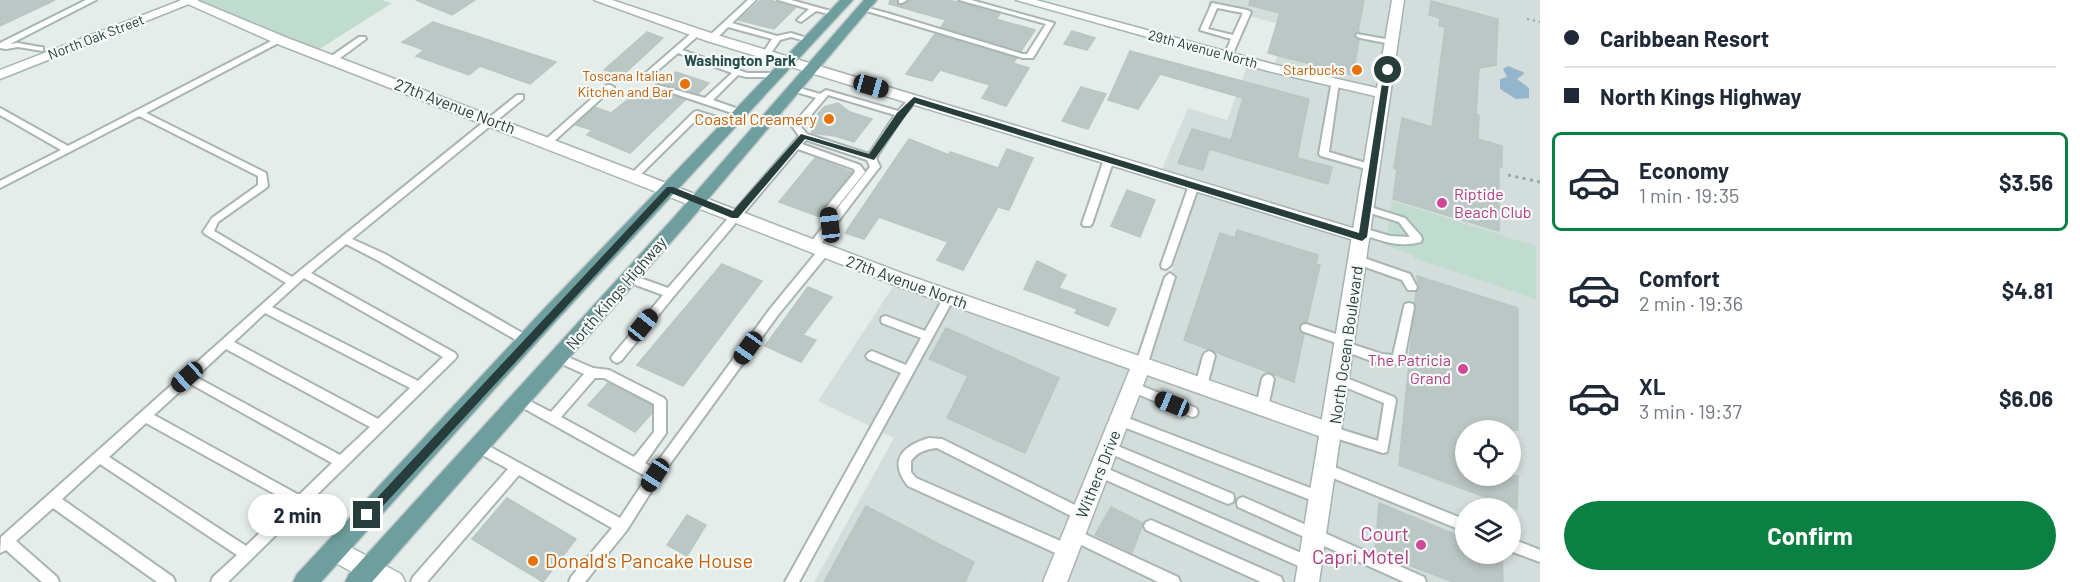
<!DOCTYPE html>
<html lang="en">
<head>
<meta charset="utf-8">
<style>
  body { margin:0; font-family:Barlow,sans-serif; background:#f2f2f3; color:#1f2937; height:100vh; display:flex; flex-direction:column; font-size:22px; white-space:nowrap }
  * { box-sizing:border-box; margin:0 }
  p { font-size:20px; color:#747a83 }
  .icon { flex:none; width:33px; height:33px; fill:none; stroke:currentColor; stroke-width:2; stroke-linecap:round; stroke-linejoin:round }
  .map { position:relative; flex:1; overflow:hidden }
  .drawer { display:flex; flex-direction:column; background:#fff; width:540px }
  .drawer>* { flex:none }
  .top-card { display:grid; align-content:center; height:132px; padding:0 24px; background:#fff }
  .tools { position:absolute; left:1455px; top:420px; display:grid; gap:12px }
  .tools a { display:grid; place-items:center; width:66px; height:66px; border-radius:50%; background:#fff; box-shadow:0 3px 9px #0003; font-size:30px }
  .end { position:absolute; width:27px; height:27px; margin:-14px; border:8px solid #263d3c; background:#fff; box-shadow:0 0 0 3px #fff }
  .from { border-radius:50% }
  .bubble { position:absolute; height:42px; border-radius:21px; background:#fff; box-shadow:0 3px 9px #0003; font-size:20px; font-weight:700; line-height:42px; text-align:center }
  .car { position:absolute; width:18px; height:36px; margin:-18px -9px; border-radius:8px; box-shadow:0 0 4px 2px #0007; background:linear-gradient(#222 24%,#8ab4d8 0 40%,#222 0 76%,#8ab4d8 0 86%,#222 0) }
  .top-card b { display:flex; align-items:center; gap:21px; height:57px; font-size:22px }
  .top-card b+b { border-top:2px solid #e0e1e3 }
  .top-card i { width:15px; height:15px; background:#1f2937 }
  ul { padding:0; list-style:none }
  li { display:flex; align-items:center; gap:18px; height:99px; margin:0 12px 9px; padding:0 12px; border:3px solid transparent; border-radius:9px }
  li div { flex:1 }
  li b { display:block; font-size:22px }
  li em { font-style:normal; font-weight:700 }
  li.selected { border-color:#0b8043 }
  li>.icon { width:54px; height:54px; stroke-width:1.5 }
  .button { display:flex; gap:12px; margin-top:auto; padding:12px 24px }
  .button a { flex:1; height:69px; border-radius:36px; background:#0b8043; color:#fff; font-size:24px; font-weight:700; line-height:69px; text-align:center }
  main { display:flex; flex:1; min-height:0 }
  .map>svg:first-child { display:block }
  .built { fill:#d3dddb; fill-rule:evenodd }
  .green { fill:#c0dcce }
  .water { fill:#93b6cc }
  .building { fill:#bbc7c5; stroke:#b8c6c3; stroke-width:1.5 }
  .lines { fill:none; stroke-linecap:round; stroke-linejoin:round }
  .lane-casing { stroke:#a8b5b3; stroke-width:4 }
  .street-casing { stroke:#a8b5b3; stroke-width:3 }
  .secondary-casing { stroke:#a2b5b2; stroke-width:3 }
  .primary-casing { stroke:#c2c9c8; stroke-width:3 }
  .path-far1 { stroke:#89adaa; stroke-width:2; stroke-dasharray:2 4; stroke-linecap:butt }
  .path { stroke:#89adaa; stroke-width:3; stroke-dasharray:3 4.5; stroke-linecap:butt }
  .lane { fill:#fff; fill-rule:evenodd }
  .street { fill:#fff; fill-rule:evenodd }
  .secondary { fill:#fff; fill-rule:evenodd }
  .primary { fill:#6e9e9d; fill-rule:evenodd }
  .route { fill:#263d3c }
  .food-dot { fill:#e8710a; stroke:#f6faf8; stroke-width:2 }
  .hotel-dot { fill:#d1479c; stroke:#f6faf8; stroke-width:2 }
  .labels { text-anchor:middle; stroke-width:4.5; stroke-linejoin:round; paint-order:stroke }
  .far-street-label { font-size:14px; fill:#263d3c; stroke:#f6faf8 }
  .far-food-label { font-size:14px; fill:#c56008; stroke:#f6faf8; text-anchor:end }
  .far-neighbourhood-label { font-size:15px; font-weight:bold; fill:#244e4d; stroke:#f6faf8 }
  .street-label { font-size:16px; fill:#263d3c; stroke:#f6faf8 }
  .food-label { font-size:16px; fill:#c56008; stroke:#f6faf8; text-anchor:end }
  .hotel-label { font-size:16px; fill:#b23c85; stroke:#f6faf8; text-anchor:start }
  .near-hotel-label { font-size:20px; fill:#b23c85; stroke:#f6faf8; text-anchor:end }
  .near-food-label { font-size:20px; fill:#c56008; stroke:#f6faf8; text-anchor:start }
</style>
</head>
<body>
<main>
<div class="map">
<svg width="1540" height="582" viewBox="0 0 1540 582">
  <rect width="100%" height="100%" fill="#e5edeb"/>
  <path class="built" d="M1210 0H1540V582H814L894 438 818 401 898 279 1141 366 1199 187 1160 174 1188 108 1227 120 1249 61 1273 68 1287 26 1207 5ZM1466 430H1510V476H1466ZM1466 508H1510V554H1466Z"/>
  <path class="green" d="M193 0H382L392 3 315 52Z
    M1392 201 1536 246V299L1414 258V255L1385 245Z"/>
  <path class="water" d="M1508 66 1523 72 1524 74 1517 79 1529 88V98L1516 99 1500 89V79L1507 77 1503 69Z"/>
  <path class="building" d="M0 0H55L0 26Z
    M416 0H475L452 15Z
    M761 0H770L795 8 774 29 739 20Z
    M890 0H897L899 5 909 0H949L1000 14 996 19 1035 30 1021 51 941 27 946 20 889 4Z
    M1250 0H1364L1358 31 1360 32 1354 35 1359 40 1353 75 1268 53 1280 13 1249 5Z
    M1431 1 1498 19 1496 65 1479 68 1476 114 1479 115 1478 139 1502 146V167L1499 166V231L1393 199 1397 169 1394 168 1402 118 1432 127 1445 27 1439 26 1440 18 1429 15Z
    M433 22 556 62 530 84 480 66 469 75 416 56 424 50 402 42Z
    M1072 31 1095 38 1087 50 1064 44Z
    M647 32 663 38 623 75 604 70Z
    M935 34 1017 58 1013 63 1029 68 1006 106 982 98 990 85 940 70 932 81 906 74Z
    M1130 51 1309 99 1297 158 1332 167 1328 184 1209 149 1203 170 1178 163 1192 129 1231 140 1243 98 1160 74 1138 109 1108 100Z
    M676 72 709 83 698 94 664 84Z
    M1081 87 1106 94 1088 129 1062 121Z
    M658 91 685 100 630 153 587 135 592 130 576 125 595 107 611 113 635 94 649 99Z
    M838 103 850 112 872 119 854 142 835 136 812 133 810 123 824 107Z
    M909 139 949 155 950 152 998 168 1007 149 1033 158 1009 210 998 207 963 270 937 260 948 242 879 217 864 239 845 233Z
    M815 158 852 172 821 210 820 217 779 202Z
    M1127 190 1155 200 1140 237 1111 226Z
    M1237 230 1318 255 1316 264 1320 265 1307 322 1301 323 1299 327 1304 334 1294 382 1184 340 1220 233 1235 238Z
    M1037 261 1066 275 1059 288 1116 309 1108 326 1075 313 1077 309 1024 289Z
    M722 264 762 281 683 386 637 365Z
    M1417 276 1518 308V430H1466V476H1518L1517 509 1399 465 1416 292 1419 288Z
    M808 287 832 297 803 335 816 340 801 362 765 346Z
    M946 328 1059 378 1025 453 947 418 968 376 929 359Z
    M608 383 652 405V413L635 432 588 405Z
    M507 498 576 539 543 582 472 539Z
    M1379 503 1466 539V554H1502L1503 582H1453L1375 552Z
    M866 506 974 562 965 582H824Z
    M1111 507 1143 523 1132 553 1095 535Z
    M687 515 706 525 687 556 667 545Z"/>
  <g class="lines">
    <g class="lane-casing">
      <path id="lane" d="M86 0H96L10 44 18 43 40 47H43V51L18 47 6 49 0 48V43Z
        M748 0H756L732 23 777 36 791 33 813 40 809 42 791 37 780 40 769 56H766L762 54 772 39 728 27 715 40H709V36Z
        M778 0H791L838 13 834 15 816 11 801 22 797 20 809 9Z
        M899 0H907L902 3H899Z
        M959 0H971L1054 23 1033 58H1023L860 9 864 7 887 13 1023 54H1027L1046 24Z
        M1212 3 1247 10 1251 12 1231 58H1225L1224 56 1231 39 1200 30ZM1217 8 1243 13 1233 35 1208 29Z
        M694 31 701 33 682 50 747 73H776L780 75 776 77H746L738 75 713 100 744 111V115H738L654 87 658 85 705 98 732 73 678 53 648 79H642L641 77Z
        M1357 34 1391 40 1395 42 1391 44 1360 38 1356 36Z
        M359 37H365L366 39 336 61H330V57Z
        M277 38H283L284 40 146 113 266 173 268 186 266 188 218 222 214 231 292 277 517 95H523V99L352 239 385 254 531 338 533 341 531 344H523L377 260 346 244 311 273 455 353 457 356 455 359 228 582H211L213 577 237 555 100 464 62 499 173 577 175 582H157L53 508 16 541 57 577 59 582H42L6 550 0 553 1 537 286 283 205 234 203 232 212 218 258 185V176L139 116 0 188V181L61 150 0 115V108L68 146ZM304 278 443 357 418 381 272 307ZM265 313 410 388 378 419 234 342ZM226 349 370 427 340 455 196 377ZM189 383 332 463 299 495 154 415ZM146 423 291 503 246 546 109 457Z
        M1332 80H1338L1339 82 1329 152 1376 166 1378 168 1376 170H1370L1321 156 1319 154Z
        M607 85H610L614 87 551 144H545V140Z
        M793 87H796L820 94 826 90 898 111 910 98 913 97 917 100 903 116 876 158 880 167 878 169 817 249 813 250 808 246 825 224 823 211 855 172 854 169 798 149 674 296 621 361 617 363 613 361 611 358 613 355 663 295 625 281 624 278 625 275 629 274 668 288 799 136 792 126 768 116 772 113 796 121 816 98 793 91ZM828 95 895 115 869 154 807 134 801 127ZM806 140 867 160 870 167 833 214V212L865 172 860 165 802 144Z
        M697 111 733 122 734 124 730 127 699 117 638 177H632L630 175 632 173 694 112Z
        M1109 156 1114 159 1092 224 1090 226H1084L1082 224 1104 159Z
        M1194 182 1199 185 1171 265 1166 269 1162 268 1161 265 1189 185Z
        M1367 206 1405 218 1421 236 1422 239 1421 242C1398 248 1381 241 1360 233L1358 231 1360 229 1363 228 1390 236 1410 237 1399 222 1364 211 1362 209Z
        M824 247 828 248 829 251 828 254 778 315 659 479 627 530 585 582H569L571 577 612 528 519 475 427 582H411L413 577 508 469 475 451 473 447 475 443 479 442 483 443 620 518 647 477 516 404 514 401 516 398 520 396 551 412 584 374 555 361 553 358 555 355 559 353 563 355 593 368 609 370 664 398 666 401V433L645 463 653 468 770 309 820 248ZM595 378H604L654 404V432L634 457 561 417Z
        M1358 256 1410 274 1417 287 1416 290H1408L1402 280 1354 263 1353 260 1354 257Z
        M1170 273 1175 277 1147 366 1145 369 1141 371 1137 369 1135 366 1165 277Z
        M949 294 953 295 954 298 799 582H785L901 373 868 359 866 356 868 353 872 351 906 365 921 338 882 323 881 320 882 317 886 316 925 331 945 295Z
        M1409 303 1413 304 1414 307 1404 360 1402 363C1382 369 1358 355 1339 349L1337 346 1339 344 1302 331 1301 328 1302 325 1306 324 1348 338 1350 341 1348 343 1382 354 1393 355 1404 307 1405 304Z
        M1209 351 1213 353 1215 356 1207 386 1205 389 1201 391 1197 389 1195 386 1203 356 1205 353Z
        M1268 374 1272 376 1274 379 1268 407 1266 411 1262 412 1258 411 1256 407 1262 379 1264 376Z
        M1339 375 1394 397 1396 400 1387 452 1383 453 1329 436 1327 432 1329 428 1333 427 1378 441 1384 403 1335 383 1333 380 1335 377Z
        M1132 382 1196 408 1198 412 1196 416 1192 417 1128 390 1126 387 1128 384Z
        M1120 415 1326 494 1327 498 1326 502 1321 504 1116 424 1114 420 1116 416Z
        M929 438 942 439 1087 511 1088 515 1087 519 1082 521 1077 519 937 448C926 449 917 452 911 461V472L916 478 1072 546 1074 551 1072 556 1067 557 1062 556 908 486C888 461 902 446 929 438Z
        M1108 442 1233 494 1234 498 1233 502 1228 504 1223 502 1104 451 1102 447 1104 443Z
        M1327 464 1466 520V532L1323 474 1321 470 1323 466Z
        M1099 465 1315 559 1317 564 1315 569 1310 571 1305 569 1095 475 1093 471 1095 467Z
        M1243 497 1424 577 1426 582H1404L1238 507 1237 503 1238 499Z
        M1151 520 1281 577 1283 582H1261L1146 530 1144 526 1146 522Z
        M1074 529 1178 577 1180 582H1158L1069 539 1067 535 1069 531Z
        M1510 538 1540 550V562L1510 551Z"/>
    </g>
    <g class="street-casing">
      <path id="street" d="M179 0H196L285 37 904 274 1340 426 1343 432 1340 438 1333 441 1147 375 1067 582H1043L1130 369 892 284 275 43Z
        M594 0H612L717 35 1369 233 1371 237 1363 243 1357 241 707 41Z
        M335 539 401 574 405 582H370L327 558 324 550 327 542Z"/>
    </g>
    <g class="secondary-casing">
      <path id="secondary" d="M182 0H199L0 79V70Z
        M1016 0H1036L1276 65 1377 88 1392 0H1404L1319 582H1295L1375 96 1268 71Z"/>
    </g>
    <g class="primary-casing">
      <path id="primary" d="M840 0H853L556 321 321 582H293L297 574 542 311Z
        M864 0H877L687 224 372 582H345L349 574 675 216Z"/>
    </g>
    <path class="path-far1" d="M1527 19 1540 22"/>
    <path class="path" d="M1508 175 1540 182"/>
    <use href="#lane" class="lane"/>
    <use href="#street" class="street"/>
    <use href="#secondary" class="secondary"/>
    <use href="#primary" class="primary"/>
  </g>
  <path class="route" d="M1388 67 1391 70 1367 237 1362 241 915 103 874 160 805 139 738 218H732L671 193 371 519 367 521 361 515 667 187H673L733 211 801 134 869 154 897 113 914 97 1359 233 1384 70Z"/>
  <g class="food-dot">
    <circle cx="1357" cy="70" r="6"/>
    <circle cx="685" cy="84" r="6"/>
    <circle cx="829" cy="119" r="6"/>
    <circle cx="533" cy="561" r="6"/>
  </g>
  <g class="hotel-dot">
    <circle cx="1442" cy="203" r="6"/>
    <circle cx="1463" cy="369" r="6"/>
    <circle cx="1421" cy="545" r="6"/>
  </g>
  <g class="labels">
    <g class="far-street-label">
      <text transform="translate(96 37) rotate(-21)" y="5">North Oak Street</text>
      <text transform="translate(1203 49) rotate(15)" y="5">29th Avenue North</text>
    </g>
    <g class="far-food-label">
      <text x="1345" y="75">Starbucks</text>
      <text x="673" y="81">Toscana Italian<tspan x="673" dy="16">Kitchen and Bar</tspan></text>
    </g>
    <g class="far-neighbourhood-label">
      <text x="740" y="66">Washington Park</text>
    </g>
    <g class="street-label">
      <text transform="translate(455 106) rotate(21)" y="6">27th Avenue North</text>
      <text transform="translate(907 282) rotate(20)" y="6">27th Avenue North</text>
      <text transform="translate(616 293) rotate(-49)" y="6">North Kings Highway</text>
      <text transform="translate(1346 345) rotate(-82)" y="6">North Ocean Boulevard</text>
      <text transform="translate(1098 474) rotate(-68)" y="6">Withers Drive</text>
    </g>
    <g class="food-label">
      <text x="817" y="125">Coastal Creamery</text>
    </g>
    <g class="hotel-label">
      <text x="1454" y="200">Riptide<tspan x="1454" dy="18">Beach Club</tspan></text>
      <text x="1451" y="366" text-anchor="end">The Patricia<tspan x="1451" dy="18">Grand</tspan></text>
    </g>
    <g class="near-hotel-label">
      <text x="1409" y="541">Court<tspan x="1409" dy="23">Capri Motel</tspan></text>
    </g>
    <g class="near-food-label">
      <text x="545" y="568">Donald's Pancake House</text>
    </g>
  </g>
</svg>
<div class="tools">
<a><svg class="icon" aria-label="locate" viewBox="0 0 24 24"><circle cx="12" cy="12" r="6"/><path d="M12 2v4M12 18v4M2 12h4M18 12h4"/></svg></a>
<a><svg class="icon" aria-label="layers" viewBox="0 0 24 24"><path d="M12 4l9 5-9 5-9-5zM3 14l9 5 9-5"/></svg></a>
</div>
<i class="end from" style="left:1388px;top:70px"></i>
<i class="end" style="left:367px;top:515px"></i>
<div class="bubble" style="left:248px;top:494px;width:99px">2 min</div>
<i class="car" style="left:871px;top:86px;rotate:106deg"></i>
<i class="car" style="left:830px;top:225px;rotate:353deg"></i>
<i class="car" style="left:643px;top:325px;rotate:39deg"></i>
<i class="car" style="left:748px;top:348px;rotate:215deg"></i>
<i class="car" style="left:187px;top:377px;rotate:228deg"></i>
<i class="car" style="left:1172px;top:404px;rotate:292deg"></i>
<i class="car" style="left:655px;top:475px;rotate:213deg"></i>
</div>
<section class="drawer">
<div class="top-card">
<b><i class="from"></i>Caribbean Resort</b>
<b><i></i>North Kings Highway</b>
</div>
<ul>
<li class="selected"><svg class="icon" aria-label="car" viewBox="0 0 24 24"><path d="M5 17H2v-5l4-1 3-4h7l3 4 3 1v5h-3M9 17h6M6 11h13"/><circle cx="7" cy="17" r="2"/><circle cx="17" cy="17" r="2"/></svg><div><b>Economy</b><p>1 min · 19:35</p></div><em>$3.56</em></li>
<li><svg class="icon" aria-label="car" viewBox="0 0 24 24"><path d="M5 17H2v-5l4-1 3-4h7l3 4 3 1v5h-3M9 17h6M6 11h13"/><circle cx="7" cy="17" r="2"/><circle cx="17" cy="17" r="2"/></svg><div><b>Comfort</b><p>2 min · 19:36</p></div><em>$4.81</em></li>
<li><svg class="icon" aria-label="car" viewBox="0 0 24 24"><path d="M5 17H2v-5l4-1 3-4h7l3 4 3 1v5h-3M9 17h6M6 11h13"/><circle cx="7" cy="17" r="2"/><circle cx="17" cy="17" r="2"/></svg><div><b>XL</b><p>3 min · 19:37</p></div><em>$6.06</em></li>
</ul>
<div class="button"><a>Confirm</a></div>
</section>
</main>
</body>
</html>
